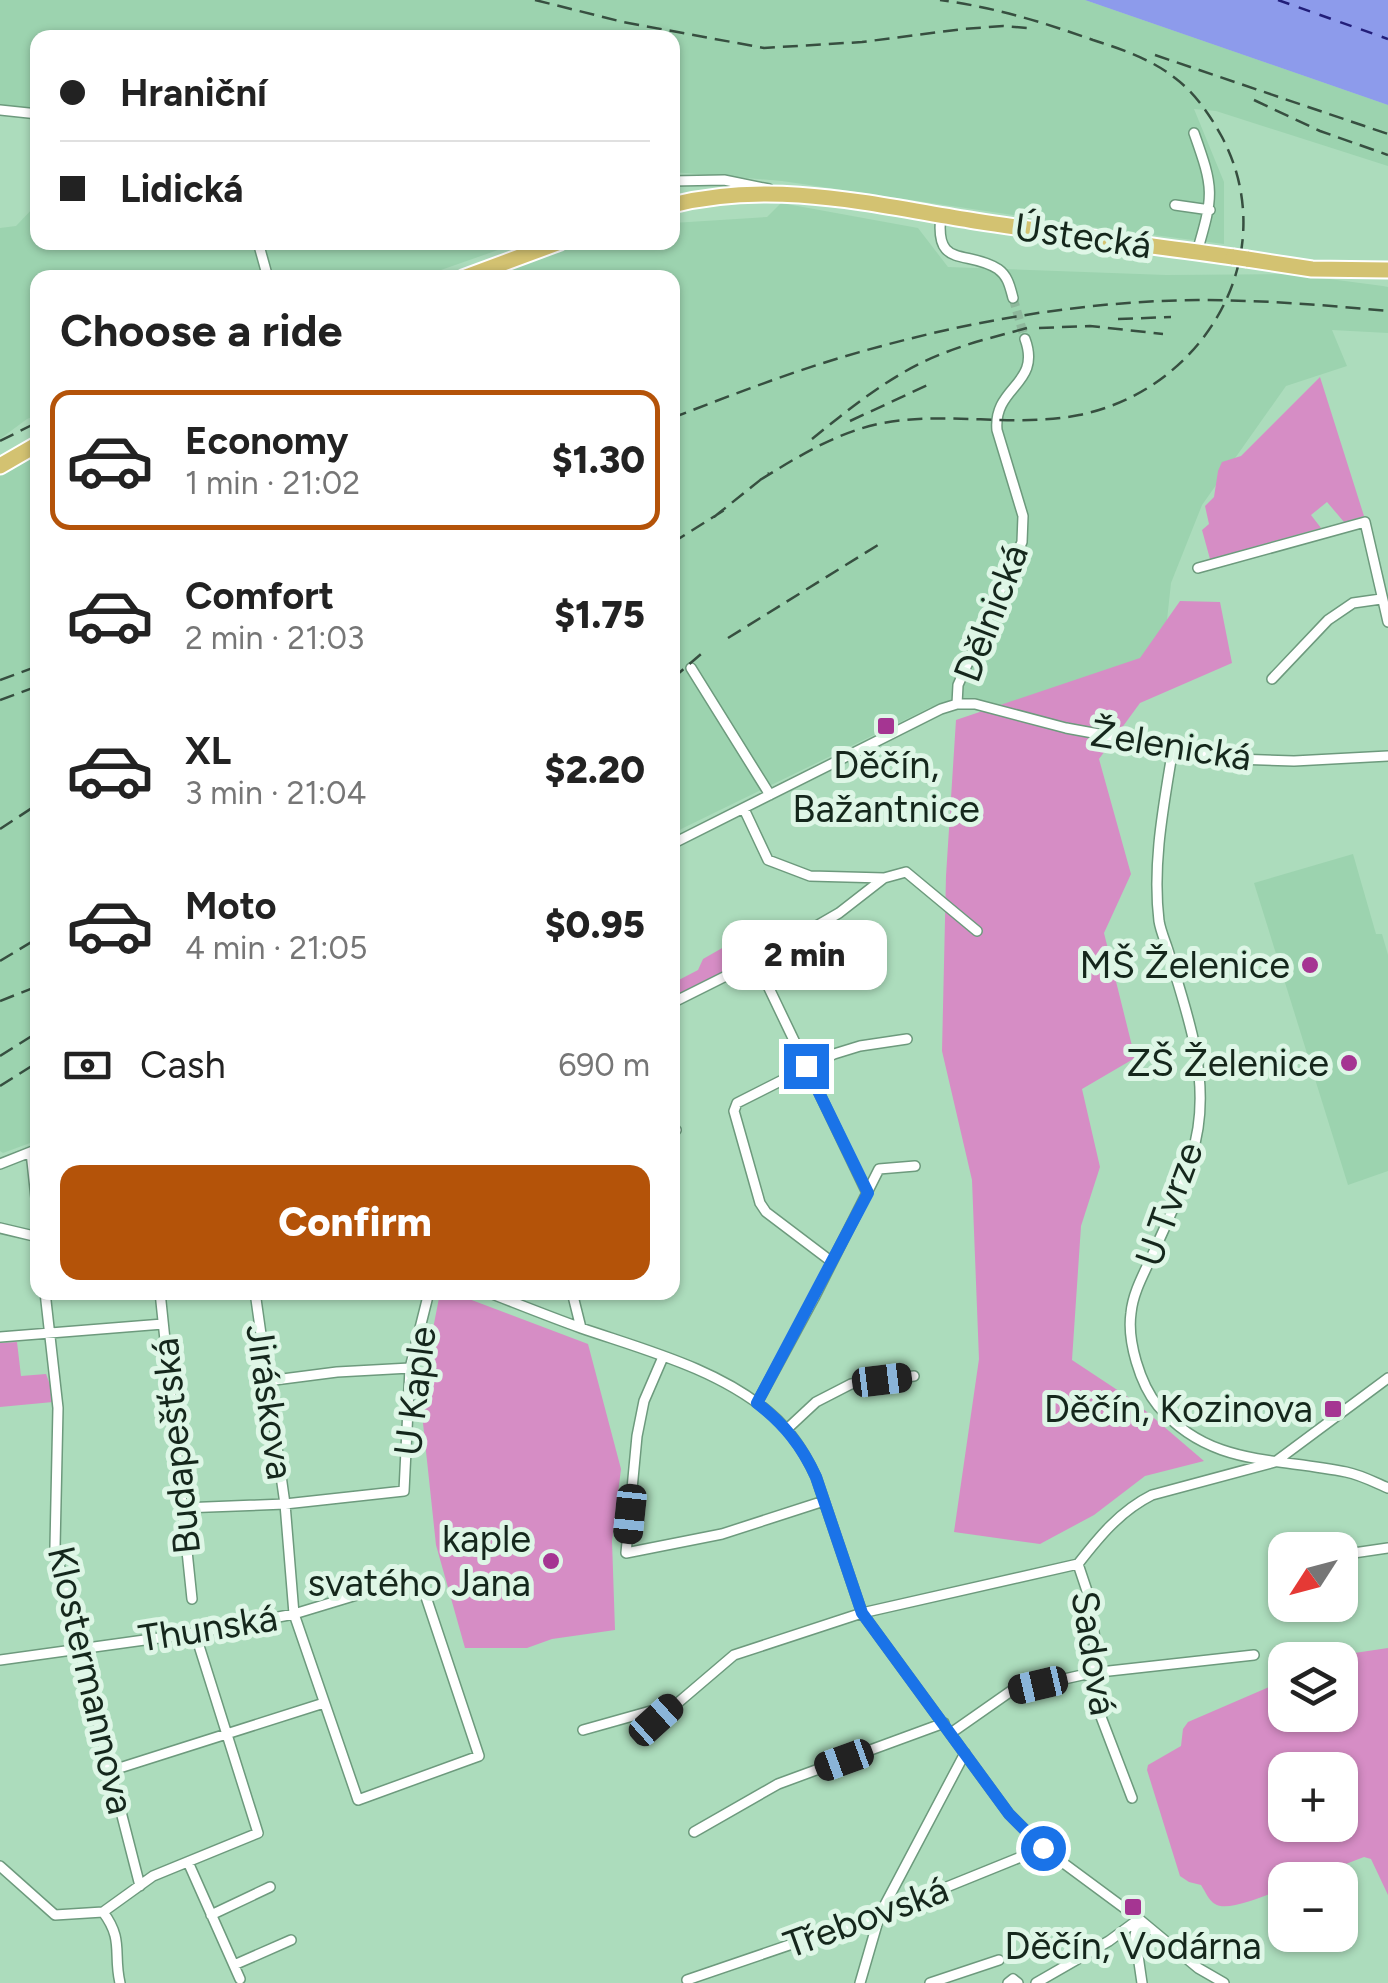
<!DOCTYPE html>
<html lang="en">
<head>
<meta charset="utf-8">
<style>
  body { margin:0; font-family:Figtree,sans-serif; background:#f2f2f2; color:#222; height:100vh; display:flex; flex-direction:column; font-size:38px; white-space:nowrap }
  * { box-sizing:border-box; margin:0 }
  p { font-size:32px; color:#767676 }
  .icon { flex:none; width:55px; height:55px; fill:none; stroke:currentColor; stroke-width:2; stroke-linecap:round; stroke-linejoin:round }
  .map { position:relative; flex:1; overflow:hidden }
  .side { position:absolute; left:30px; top:270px; width:650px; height:1030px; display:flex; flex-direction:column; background:#fff; border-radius:20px; box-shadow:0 2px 8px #0004 }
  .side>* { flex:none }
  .guide { position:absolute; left:30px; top:30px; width:650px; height:220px; border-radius:20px; box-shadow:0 2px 8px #0004; display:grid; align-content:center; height:220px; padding:0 30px; background:#fff }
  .needle { width:65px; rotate:234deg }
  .buttons { position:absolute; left:1268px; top:1532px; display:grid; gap:20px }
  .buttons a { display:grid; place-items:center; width:90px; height:90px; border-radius:20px; background:#fff; box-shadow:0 2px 8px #0004; font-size:50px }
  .end { position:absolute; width:45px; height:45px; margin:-22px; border:12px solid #1a73e8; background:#fff; box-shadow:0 0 0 5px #fff }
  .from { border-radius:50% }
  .bubble { position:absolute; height:70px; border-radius:20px; background:#fff; box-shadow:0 2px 8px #0004; font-size:32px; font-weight:800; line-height:70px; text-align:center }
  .car { position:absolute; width:30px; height:60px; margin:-30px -15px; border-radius:12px; box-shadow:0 0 8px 2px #0007; background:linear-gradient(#222 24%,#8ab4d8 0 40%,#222 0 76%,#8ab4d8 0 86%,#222 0) }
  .guide b { display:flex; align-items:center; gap:35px; height:95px; font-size:38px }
  .guide b+b { border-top:2px solid #e0e0e0 }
  .guide i { width:25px; height:25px; background:#222 }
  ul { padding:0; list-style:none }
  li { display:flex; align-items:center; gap:30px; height:140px; margin:0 20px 15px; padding:0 10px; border:5px solid transparent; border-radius:20px }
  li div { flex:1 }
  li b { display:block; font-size:38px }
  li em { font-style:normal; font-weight:800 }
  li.on { border-color:#b45309 }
  li>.icon { width:90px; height:90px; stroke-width:1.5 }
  h2 { padding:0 30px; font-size:45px; line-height:120px }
  .pay { display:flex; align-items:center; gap:25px; height:110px; padding:0 30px; font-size:38px }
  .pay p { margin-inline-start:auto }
  .primary-button { display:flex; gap:20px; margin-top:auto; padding:20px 30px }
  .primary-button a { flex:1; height:115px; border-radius:20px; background:#b45309; color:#fff; font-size:40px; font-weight:800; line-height:115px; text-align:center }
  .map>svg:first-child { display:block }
  .built { fill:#9cd3af }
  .green { fill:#d68dc5; fill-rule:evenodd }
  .water { fill:#8d9beb }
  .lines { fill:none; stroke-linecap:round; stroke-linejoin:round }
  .ferry { stroke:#221e79; stroke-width:2.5; stroke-dasharray:12 10; stroke-linecap:butt }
  .street-tunnel { stroke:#8eb89c; stroke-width:9; stroke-dasharray:9 4.5; stroke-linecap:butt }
  .street-casing { stroke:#6d9a7d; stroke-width:12 }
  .primary-casing { stroke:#fff; stroke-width:19 }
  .street { stroke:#fff; stroke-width:9 }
  .primary { stroke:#d3c271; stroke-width:15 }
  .rail { stroke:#374f40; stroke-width:2.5; stroke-dasharray:15 8; stroke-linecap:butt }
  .primary-bridge-casing { stroke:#fff; stroke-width:19; stroke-linecap:butt }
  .primary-bridge { stroke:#d3c271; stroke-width:15 }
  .route { stroke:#1a73e8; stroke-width:12 }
  .poi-dot { fill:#a53592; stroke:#def6e6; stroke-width:4 }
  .labels { text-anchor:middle; stroke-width:10; stroke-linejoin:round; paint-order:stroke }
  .street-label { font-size:38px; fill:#15271c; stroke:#def6e6 }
  .poi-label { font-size:38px; fill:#15271c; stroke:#def6e6; text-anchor:end }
</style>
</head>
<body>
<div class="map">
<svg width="1388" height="1983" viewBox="0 0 1388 1983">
  <rect width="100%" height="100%" fill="#acdcbc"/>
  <path class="built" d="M0 0H1085L1388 105V166L1216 111 1194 109 1224 182V244L1107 229 782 181 673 172 672 38H38L37 110 0 106Z
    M781 203 918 228 948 267 1166 275 1291 274 1383 286 1388 287V333L1332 330 1347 366 1286 386 1202 505 1171 583 1163 657 1002 705 931 707 673 833 672 278H488L582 243 672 242 673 223 767 217Z
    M37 204 38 242 518 243 421 277 38 278 37 415 27 419 0 439V228L16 226Z
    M37 451 38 1140 3 1153 0 1151V474Z
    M1353 854 1376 934H1382L1388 955V1171L1348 1185 1254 883Z"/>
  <path class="green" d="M1320 377 1364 516 1344 522 1327 502 1311 515 1321 528 1210 559 1202 530 1209 524 1205 506 1214 497 1218 471 1222 462 1241 456Z
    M1180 601 1220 602 1232 663 1140 703 1099 759 1131 874 1104 933 1135 1058 1082 1089 1100 1167 1081 1226 1072 1360 1134 1401 1204 1461 1145 1476 1094 1515 1040 1544 954 1532 979 1359 972 1180 942 1051 946 876 956 720 1140 658Z
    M736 931 745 935 754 953 730 968 673 998V983L698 970 703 959 724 947V938Z
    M440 1293H453L588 1344 621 1469 612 1541 615 1630 552 1639 527 1648H465L436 1545 420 1395Z
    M17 1342 21 1376 46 1374 52 1390 53 1402 0 1407V1343Z
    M1388 1648V1895L1371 1859 1364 1857 1304 1880H1285V1888C1271 1893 1228 1913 1215 1904 1209 1901 1205 1891 1201 1885L1189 1882 1180 1876 1147 1770 1148 1765 1181 1746 1183 1729 1188 1722 1285 1680V1715H1340V1660H1322L1321 1658ZM1285 1770H1340V1825H1285Z"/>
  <path class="water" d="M1085 0H1388V105Z"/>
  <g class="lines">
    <path class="ferry" d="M1278 0 1388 39"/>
    <path class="street-tunnel" d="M1013 298 1025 339"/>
    <g class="street-casing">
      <path id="street" d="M0 110 38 114
        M1194 133C1214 189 1214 194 1197 252
        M672 181 724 180 769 189
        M1175 205 1210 210
        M941 215C934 270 967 249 998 269 1008 276 1010 287 1013 298
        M258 242 268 278
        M1198 568 1365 522 1388 622
        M691 668 770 795
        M1272 679 1328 620 1353 603 1381 599
        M957 704H975L1066 728 1235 759 1294 761 1388 756
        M1173 748C1164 804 1152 863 1159 921 1161 933 1167 945 1170 957 1187 1013 1207 1069 1198 1128 1191 1171 1173 1210 1155 1249 1146 1270 1133 1291 1131 1313 1127 1341 1140 1384 1158 1406 1210 1467 1275 1457 1346 1472 1361 1475 1374 1482 1388 1488
        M744 809 768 860 810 876 884 878 906 872 977 931
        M672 844 941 709 957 704 958 685 1022 542 1023 516 997 430C993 386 1042 385 1025 339
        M756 961 867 1193
        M672 1003 756 961 839 913 884 878
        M672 1132 676 1130
        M31 1152 38 1216
        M0 1164 38 1149
        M0 1228 38 1237
        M832 1262 766 1212 760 1203 734 1111 737 1103 834 1054 860 1046 907 1039
        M45 1292 58 1408 55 1547 79 1648 140 1886
        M160 1292 192 1599
        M487 1292C518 1304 550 1317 581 1328 645 1350 719 1369 771 1414 792 1432 805 1453 816 1477L862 1613 1009 1814 1043 1848 1139 1919 1198 1968 1224 1983
        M572 1292 581 1328
        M0 1337 163 1324
        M663 1357 644 1401 637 1436 626 1553 722 1534 824 1501
        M267 1381 337 1372 410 1368
        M757 1403 814 1298 879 1169 915 1166
        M787 1429 816 1402 851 1384 914 1376
        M182 1508 285 1504 404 1491 410 1368 429 1292
        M1340 1555 1388 1548
        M1078 1564 1089 1597 1095 1639 1091 1673 1098 1709 1132 1798
        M0 1660 195 1633 294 1614 413 1578 422 1585 479 1756 358 1800 294 1614 285 1504 255 1292
        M583 1730 672 1705
        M951 1733 1011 1691 1091 1673 1254 1655
        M639 1736 734 1655 862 1613 1078 1564C1099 1537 1120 1511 1152 1495L1275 1462 1388 1378
        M110 1771 324 1703
        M694 1832 778 1784 944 1723
        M188 1862 240 1979
        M0 1866 55 1915 103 1912 153 1876 258 1833 195 1633
        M103 1912C124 1940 113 1953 120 1983
        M211 1915 270 1887
        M1139 1919 1135 1935 1142 1983
        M234 1965 291 1940
        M687 1980 880 1914 1043 1848
        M860 1983 880 1914 965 1753
        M930 1983 999 1960
        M1008 1983 1013 1979 1018 1983
        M1036 1983 1109 1941 1139 1919"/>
    </g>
    <g class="primary-casing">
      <path id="primary" d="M672 205C774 179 874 205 975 221 1061 234 1147 245 1233 257
        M1247 259 1312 269 1388 270
        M463 278 560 242
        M0 466 38 444"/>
    </g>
    <use href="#street" class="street"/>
    <use href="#primary" class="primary"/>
    <path class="rail" d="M535 0 623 22 764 48 862 42 963 29 1003 26 1028 28
      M1155 55 1388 134
      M1254 100 1320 131 1388 155
      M1118 319 1171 317
      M1039 328 1090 326 1163 334
      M672 418C737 393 801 368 867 350 974 320 1087 301 1198 300 1261 300 1325 305 1388 311
      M850 421 932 383
      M812 439C853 406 894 372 944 353 971 342 999 336 1027 328
      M0 441 38 422
      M760 480C799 456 837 432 883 423 947 411 1015 428 1079 415 1204 390 1284 255 1222 137 1210 115 1195 93 1175 78 1151 59 1121 49 1093 40 1043 22 993 7 940 0
      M714 517 769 473
      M672 543 726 509
      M728 638 878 545
      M672 679 701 654
      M0 680 38 666
      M0 700 38 686
      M0 829 38 804
      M0 961 38 938
      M0 1001 38 986
      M0 1056 38 1032
      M0 1086 38 1062"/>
    <g class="primary-bridge-casing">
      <path id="primary-bridge" d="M1233 257 1247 259"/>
    </g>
    <use href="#primary-bridge" class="primary-bridge"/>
  </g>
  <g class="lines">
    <path class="route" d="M806 1066 868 1193 757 1403C784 1424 802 1446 816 1477L862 1613 1009 1814 1043 1848"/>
  </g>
  <g class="poi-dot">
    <rect x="876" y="716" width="20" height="20" rx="5"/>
    <circle cx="1310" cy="965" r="10"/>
    <circle cx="1349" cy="1063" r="10"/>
    <rect x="1323" y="1399" width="20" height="20" rx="5"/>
    <circle cx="551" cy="1561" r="10"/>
    <rect x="1123" y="1897" width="20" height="20" rx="5"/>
  </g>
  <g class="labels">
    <g class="street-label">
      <text transform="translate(1083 236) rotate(8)" y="13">Ústecká</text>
      <text transform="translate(991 613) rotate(-69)" y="13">Dělnická</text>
      <text transform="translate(1171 745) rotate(9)" y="13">Želenická</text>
      <text transform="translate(1169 1204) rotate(-70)" y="13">U Tvrze</text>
      <text transform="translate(415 1391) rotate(-83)" y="13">U Kaple</text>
      <text transform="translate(270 1402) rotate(82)" y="13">Jiráskova</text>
      <text transform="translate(176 1446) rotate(-96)" y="13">Budapešťská</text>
      <text transform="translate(208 1628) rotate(-9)" y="13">Thunská</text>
      <text transform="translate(1094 1653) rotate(81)" y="13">Sadová</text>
      <text transform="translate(91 1680) rotate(77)" y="13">Klostermannova</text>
      <text transform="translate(866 1917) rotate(-20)" y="13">Třebovská</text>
    </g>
    <g class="poi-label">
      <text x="886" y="778" text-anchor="middle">Děčín,<tspan x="886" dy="44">Bažantnice</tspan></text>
      <text x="1290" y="978">MŠ Želenice</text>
      <text x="1329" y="1076">ZŠ Želenice</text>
      <text x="1313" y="1422">Děčín, Kozinova</text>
      <text x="531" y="1552">kaple<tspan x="531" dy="44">svatého Jana</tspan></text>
      <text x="1133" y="1959" text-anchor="middle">Děčín, Vodárna</text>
    </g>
  </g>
</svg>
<div class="buttons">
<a><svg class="needle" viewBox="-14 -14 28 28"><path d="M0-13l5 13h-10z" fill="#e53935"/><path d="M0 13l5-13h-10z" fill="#767676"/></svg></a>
<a><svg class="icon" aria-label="layers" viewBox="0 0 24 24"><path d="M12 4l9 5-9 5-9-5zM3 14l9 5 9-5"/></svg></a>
<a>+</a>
<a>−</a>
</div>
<i class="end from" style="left:1043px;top:1848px"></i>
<i class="end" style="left:806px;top:1066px"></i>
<div class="bubble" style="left:722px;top:920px;width:165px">2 min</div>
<i class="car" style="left:882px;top:1380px;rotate:83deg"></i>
<i class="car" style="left:630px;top:1514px;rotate:186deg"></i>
<i class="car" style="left:1038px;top:1685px;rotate:257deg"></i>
<i class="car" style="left:656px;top:1720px;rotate:48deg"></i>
<i class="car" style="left:844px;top:1760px;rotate:250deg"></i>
<div class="guide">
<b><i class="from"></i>Hraniční</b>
<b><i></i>Lidická</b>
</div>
<section class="side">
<h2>Choose a ride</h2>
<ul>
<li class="on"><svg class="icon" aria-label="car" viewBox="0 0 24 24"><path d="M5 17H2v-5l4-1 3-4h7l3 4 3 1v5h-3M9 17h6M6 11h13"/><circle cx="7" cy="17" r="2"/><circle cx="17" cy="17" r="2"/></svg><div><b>Economy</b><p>1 min · 21:02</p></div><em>$1.30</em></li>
<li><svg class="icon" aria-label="car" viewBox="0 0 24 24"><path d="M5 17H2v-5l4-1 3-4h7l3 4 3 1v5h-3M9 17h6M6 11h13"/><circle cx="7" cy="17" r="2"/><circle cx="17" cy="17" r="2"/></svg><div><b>Comfort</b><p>2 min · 21:03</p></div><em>$1.75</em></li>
<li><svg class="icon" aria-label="car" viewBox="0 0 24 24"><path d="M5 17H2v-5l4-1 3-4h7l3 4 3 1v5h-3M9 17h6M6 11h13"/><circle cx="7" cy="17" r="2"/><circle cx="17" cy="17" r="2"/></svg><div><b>XL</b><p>3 min · 21:04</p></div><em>$2.20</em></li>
<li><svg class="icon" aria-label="car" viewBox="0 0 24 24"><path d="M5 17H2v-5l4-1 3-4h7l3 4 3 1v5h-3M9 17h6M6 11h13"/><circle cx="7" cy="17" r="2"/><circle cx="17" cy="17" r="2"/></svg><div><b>Moto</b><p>4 min · 21:05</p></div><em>$0.95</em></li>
</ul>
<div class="pay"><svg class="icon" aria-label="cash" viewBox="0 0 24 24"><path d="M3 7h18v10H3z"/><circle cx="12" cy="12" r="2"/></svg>Cash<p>690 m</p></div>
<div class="primary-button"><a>Confirm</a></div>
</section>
</div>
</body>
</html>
